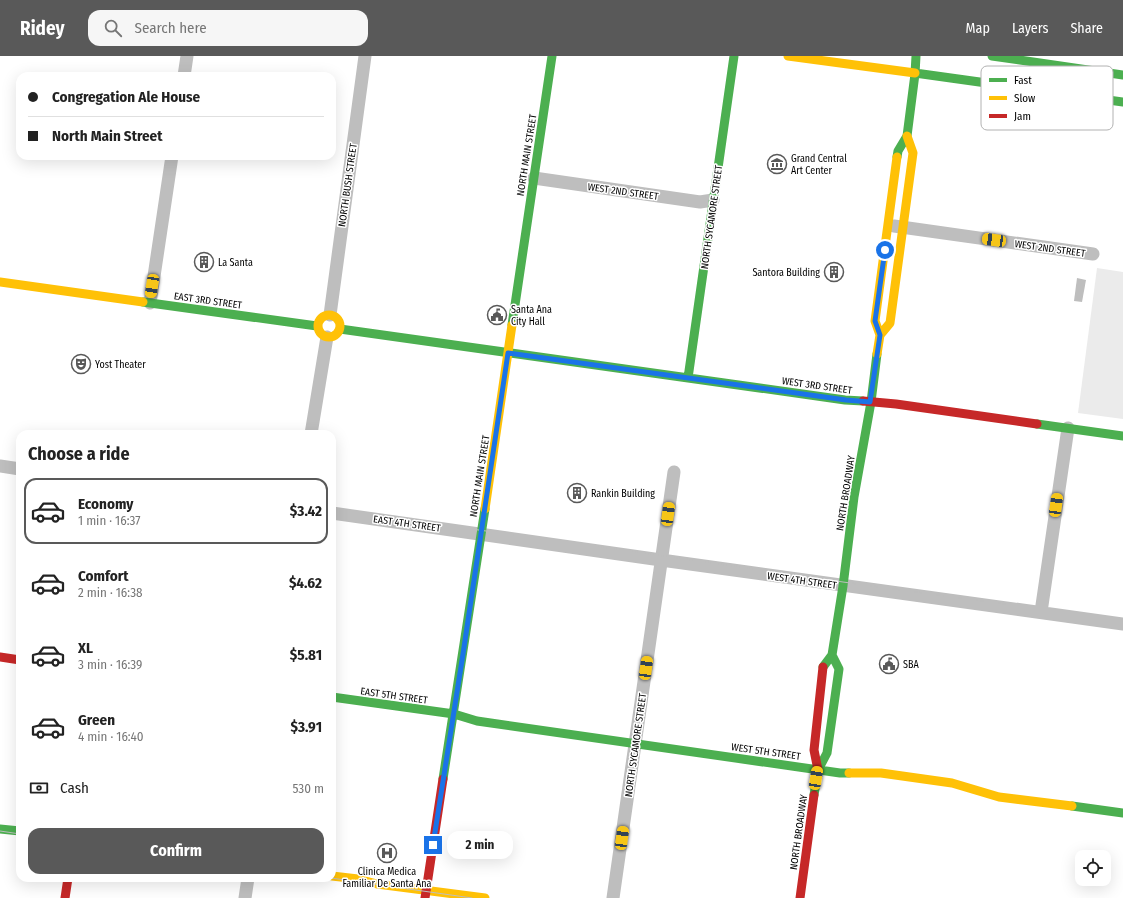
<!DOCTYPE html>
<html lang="en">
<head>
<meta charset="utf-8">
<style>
  body { margin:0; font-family:"Fira Sans Condensed",sans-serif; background:#f6f6f6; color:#222; height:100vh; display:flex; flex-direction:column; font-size:15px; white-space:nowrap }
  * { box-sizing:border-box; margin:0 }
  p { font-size:13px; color:#767676 }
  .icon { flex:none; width:22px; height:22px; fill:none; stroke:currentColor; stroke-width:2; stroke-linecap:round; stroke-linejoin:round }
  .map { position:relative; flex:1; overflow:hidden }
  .drawer { position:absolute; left:16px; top:374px; width:320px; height:452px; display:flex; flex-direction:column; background:#fff; border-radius:12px; box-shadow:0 4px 16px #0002 }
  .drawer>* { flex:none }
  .top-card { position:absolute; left:16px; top:16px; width:320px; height:88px; border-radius:12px; box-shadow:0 4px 16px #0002; display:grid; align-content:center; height:88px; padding:0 12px; background:#fff }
  .tools { position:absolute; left:1075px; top:794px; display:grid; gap:8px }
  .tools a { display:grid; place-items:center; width:36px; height:36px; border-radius:8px; background:#fff; box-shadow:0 4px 16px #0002; font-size:20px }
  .end { position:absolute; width:18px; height:18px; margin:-9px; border:5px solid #1a73e8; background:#fff; box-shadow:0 0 0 2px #fff }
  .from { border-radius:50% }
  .bubble { position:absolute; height:28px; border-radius:12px; background:#fff; box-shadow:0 4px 16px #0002; font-size:13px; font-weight:700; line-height:28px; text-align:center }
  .car { position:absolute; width:12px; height:24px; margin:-12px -6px; border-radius:5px; box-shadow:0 0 3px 1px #0007; background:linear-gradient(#f5c518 24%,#345 0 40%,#f5c518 0 76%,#345 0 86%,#f5c518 0) }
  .top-card b { display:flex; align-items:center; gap:14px; height:38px; font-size:15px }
  .top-card b+b { border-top:1px solid #e0e0e0 }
  .top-card i { width:10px; height:10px; background:#222 }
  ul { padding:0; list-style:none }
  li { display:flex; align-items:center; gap:12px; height:66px; margin:0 8px 6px; padding:0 4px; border:2px solid transparent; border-radius:12px }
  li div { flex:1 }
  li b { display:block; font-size:15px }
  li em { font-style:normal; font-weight:700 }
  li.current { border-color:#595959 }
  li>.icon { width:36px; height:36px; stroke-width:1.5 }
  h2 { padding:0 12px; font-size:18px; line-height:48px }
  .pay { display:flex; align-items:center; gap:10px; height:44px; padding:0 12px; font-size:15px }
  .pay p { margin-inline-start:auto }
  .button { display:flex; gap:8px; margin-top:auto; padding:8px 12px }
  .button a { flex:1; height:46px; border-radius:12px; background:#595959; color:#fff; font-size:16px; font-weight:700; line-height:46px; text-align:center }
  header { display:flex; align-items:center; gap:24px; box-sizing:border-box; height:56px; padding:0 20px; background:#595959; color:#fff }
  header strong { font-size:19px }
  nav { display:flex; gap:22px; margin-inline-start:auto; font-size:14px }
  .search { width:280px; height:36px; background:#f6f6f6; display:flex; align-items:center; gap:10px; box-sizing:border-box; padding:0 14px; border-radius:12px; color:#767676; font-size:15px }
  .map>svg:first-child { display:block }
  .green { fill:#ebebeb }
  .water { fill:#bebebe }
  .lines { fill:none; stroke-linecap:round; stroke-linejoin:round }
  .street { stroke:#bebebe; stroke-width:13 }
  .fast { stroke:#4caf50; stroke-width:9 }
  .slow { stroke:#ffc107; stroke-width:9 }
  .jam { stroke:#c62828; stroke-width:9 }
  .tram { stroke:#bebebe; stroke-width:1 }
  .route { stroke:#1a73e8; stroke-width:5 }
  .labels { text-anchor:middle; stroke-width:3; stroke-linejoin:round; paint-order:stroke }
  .street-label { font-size:10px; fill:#000; stroke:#fff }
  .poi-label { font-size:10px; fill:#000; stroke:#fff; text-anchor:start }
  .key { fill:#fff; stroke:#b2b2b2; stroke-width:1 }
  .key-label { font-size:11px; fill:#000 }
</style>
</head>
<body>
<header>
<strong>Ridey</strong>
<div class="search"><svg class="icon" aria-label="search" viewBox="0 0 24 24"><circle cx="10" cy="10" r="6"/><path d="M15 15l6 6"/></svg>Search here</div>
<nav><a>Map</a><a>Layers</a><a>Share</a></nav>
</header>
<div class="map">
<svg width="1123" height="842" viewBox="0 0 1123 842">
  <rect width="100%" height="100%" fill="#fff"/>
  <path class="green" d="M1097 212 1123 216V363L1078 357Z"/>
  <path class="water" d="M1077 222 1086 224 1082 246 1074 245Z"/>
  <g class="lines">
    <path class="street" d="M184 20 187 0
      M534 122 700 146 713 144
      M894 170 1093 198
      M150 247 172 100
      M330 259 365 0
      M311 378 327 281
      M0 410 20 413
      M332 457 661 504 1123 568
      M1041 556 1068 372
      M245 842 248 822
      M613 842 674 416"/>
    <path class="fast" d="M992 0 1123 19
      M915 17 1123 46
      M897 101 898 95 907 80 915 18 916 0
      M143 246 317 270
      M512 269 552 0
      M340 273 845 344 863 345
      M688 322 734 0
      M1037 368 1123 380
      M823 611 832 599 843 530 854 441 871 346 877 298
      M332 641 454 658 477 665 840 717H849
      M443 723 485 453
      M814 739 818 714 827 697 839 613 832 599
      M1072 750 1123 757
      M0 773 20 775"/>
    <path class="slow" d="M788 0 915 17
      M0 226 143 246
      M318 270a11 11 0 1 1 22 0a11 11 0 1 1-22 0Z
      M880 279 890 267 913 97 907 80
      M877 298 880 279 875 265 897 101
      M485 453 512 269
      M849 717H881L952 727 999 741 1072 750
      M332 820 358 823 377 828 485 842"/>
    <path class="jam" d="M863 345 896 348 1037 368
      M0 601 20 604
      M818 714 814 694 823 611
      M65 842 68 822
      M425 842 443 723
      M800 842 814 739"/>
    <path class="tram" d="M0 406 20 409
      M332 454 596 490 843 526 1123 564
      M0 775 20 778
      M331 822 472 842"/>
  </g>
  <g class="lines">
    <path class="route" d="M433 789 463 598 508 297 846 344 870 346 880 279 875 265 885 194"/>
  </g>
  <defs>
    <g id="museum-ring" transform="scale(1)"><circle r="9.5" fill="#fff" stroke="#595959" stroke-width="1.5"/><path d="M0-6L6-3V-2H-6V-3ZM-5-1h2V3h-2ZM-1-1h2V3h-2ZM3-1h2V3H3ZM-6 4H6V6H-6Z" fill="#595959"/></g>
    <g id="building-ring" transform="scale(1)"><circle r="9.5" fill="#fff" stroke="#595959" stroke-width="1.5"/><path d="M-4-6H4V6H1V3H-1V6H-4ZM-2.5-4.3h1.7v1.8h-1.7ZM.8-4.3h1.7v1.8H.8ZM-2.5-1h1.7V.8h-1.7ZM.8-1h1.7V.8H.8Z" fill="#595959"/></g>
    <g id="civic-ring" transform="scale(1)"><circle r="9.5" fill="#fff" stroke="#595959" stroke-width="1.5"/><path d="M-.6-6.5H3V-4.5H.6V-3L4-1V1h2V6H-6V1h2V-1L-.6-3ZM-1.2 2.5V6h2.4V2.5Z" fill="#595959"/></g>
    <g id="theatre-ring" transform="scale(1)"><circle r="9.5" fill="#fff" stroke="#595959" stroke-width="1.5"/><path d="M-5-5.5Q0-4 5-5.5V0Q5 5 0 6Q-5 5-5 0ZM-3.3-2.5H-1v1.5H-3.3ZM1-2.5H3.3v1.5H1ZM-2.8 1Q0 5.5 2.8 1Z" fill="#595959"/></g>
    <g id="hospital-ring" transform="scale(1)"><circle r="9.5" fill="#fff" stroke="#595959" stroke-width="1.5"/><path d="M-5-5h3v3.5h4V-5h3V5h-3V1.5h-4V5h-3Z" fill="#595959"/></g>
  </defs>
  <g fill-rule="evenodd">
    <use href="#museum-ring" x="777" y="108"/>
    <use href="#building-ring" x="204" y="206"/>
    <use href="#building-ring" x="834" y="216"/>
    <use href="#civic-ring" x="497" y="259"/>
    <use href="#theatre-ring" x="81" y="308"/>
    <use href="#building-ring" x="577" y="437"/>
    <use href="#civic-ring" x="889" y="608"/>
    <use href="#hospital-ring" x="387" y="797"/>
  </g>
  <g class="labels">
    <g class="street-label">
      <text transform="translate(526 99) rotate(-81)" y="4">NORTH MAIN STREET</text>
      <text transform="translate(347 129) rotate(-82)" y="4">NORTH BUSH STREET</text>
      <text transform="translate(623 135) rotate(8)" y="4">WEST 2ND STREET</text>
      <text transform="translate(711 161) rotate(-82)" y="4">NORTH SYCAMORE STREET</text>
      <text transform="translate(1050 192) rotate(8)" y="4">WEST 2ND STREET</text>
      <text transform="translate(208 244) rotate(8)" y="4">EAST 3RD STREET</text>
      <text transform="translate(817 329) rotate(8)" y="4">WEST 3RD STREET</text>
      <text transform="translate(479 420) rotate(-81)" y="4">NORTH MAIN STREET</text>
      <text transform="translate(845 437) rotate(-81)" y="4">NORTH BROADWAY</text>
      <text transform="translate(407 467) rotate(8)" y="4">EAST 4TH STREET</text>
      <text transform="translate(802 524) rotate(8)" y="4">WEST 4TH STREET</text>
      <text transform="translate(394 639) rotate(8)" y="4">EAST 5TH STREET</text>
      <text transform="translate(635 689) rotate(-82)" y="4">NORTH SYCAMORE STREET</text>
      <text transform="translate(766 695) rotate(8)" y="4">WEST 5TH STREET</text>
      <text transform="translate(798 776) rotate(-82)" y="4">NORTH BROADWAY</text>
    </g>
    <g class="poi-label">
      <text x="791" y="106">Grand Central<tspan x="791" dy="12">Art Center</tspan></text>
      <text x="218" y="210">La Santa</text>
      <text x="820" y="220" text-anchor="end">Santora Building</text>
      <text x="511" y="257">Santa Ana<tspan x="511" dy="12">City Hall</tspan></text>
      <text x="95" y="312">Yost Theater</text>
      <text x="591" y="441">Rankin Building</text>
      <text x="903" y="612">SBA</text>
      <text x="387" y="819" text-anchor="middle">Clinica Medica<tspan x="387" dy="12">Familiar De Santa Ana</tspan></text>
    </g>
  </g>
  <rect x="981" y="10" width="132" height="64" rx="6" class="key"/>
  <rect x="989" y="22" width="18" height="4" fill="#4caf50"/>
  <rect x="989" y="40" width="18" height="4" fill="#ffc107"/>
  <rect x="989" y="58" width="18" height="4" fill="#c62828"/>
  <g class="key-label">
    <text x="1014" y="28">Fast</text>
    <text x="1014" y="46">Slow</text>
    <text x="1014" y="64">Jam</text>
  </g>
</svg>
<div class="tools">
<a><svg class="icon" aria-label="locate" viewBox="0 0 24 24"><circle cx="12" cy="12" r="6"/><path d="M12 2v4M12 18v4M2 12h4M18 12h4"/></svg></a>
</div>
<i class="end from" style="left:885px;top:194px"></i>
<i class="end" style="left:433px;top:789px"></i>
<div class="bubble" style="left:447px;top:775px;width:66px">2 min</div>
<i class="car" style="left:994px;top:184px;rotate:278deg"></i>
<i class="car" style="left:152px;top:230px;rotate:189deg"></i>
<i class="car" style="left:1056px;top:449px;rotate:8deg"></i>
<i class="car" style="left:668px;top:458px;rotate:8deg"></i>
<i class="car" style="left:646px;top:612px;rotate:8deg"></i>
<i class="car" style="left:816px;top:722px;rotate:9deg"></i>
<i class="car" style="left:622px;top:782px;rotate:8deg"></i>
<div class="top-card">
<b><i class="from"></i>Congregation Ale House</b>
<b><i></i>North Main Street</b>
</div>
<section class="drawer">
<h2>Choose a ride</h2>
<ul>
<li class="current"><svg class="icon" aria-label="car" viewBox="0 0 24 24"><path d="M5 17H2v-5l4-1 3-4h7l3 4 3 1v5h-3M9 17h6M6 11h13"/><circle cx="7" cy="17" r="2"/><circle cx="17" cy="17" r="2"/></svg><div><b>Economy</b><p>1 min · 16:37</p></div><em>$3.42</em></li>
<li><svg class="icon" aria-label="car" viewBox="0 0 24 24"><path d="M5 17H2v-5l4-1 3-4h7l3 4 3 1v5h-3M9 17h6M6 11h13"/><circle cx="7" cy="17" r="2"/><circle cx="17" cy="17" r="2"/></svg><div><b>Comfort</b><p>2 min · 16:38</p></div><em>$4.62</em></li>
<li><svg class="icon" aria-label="car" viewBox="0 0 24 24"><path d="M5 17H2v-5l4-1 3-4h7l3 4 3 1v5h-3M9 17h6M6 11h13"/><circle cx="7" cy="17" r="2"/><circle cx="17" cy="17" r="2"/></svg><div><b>XL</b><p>3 min · 16:39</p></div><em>$5.81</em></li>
<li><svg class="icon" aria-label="car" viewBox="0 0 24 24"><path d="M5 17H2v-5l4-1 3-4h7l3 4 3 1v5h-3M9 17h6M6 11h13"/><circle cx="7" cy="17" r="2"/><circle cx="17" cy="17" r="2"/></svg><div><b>Green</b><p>4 min · 16:40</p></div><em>$3.91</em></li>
</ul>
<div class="pay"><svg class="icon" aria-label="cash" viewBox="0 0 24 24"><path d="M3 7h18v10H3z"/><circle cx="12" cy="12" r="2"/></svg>Cash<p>530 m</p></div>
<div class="button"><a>Confirm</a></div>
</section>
</div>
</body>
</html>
